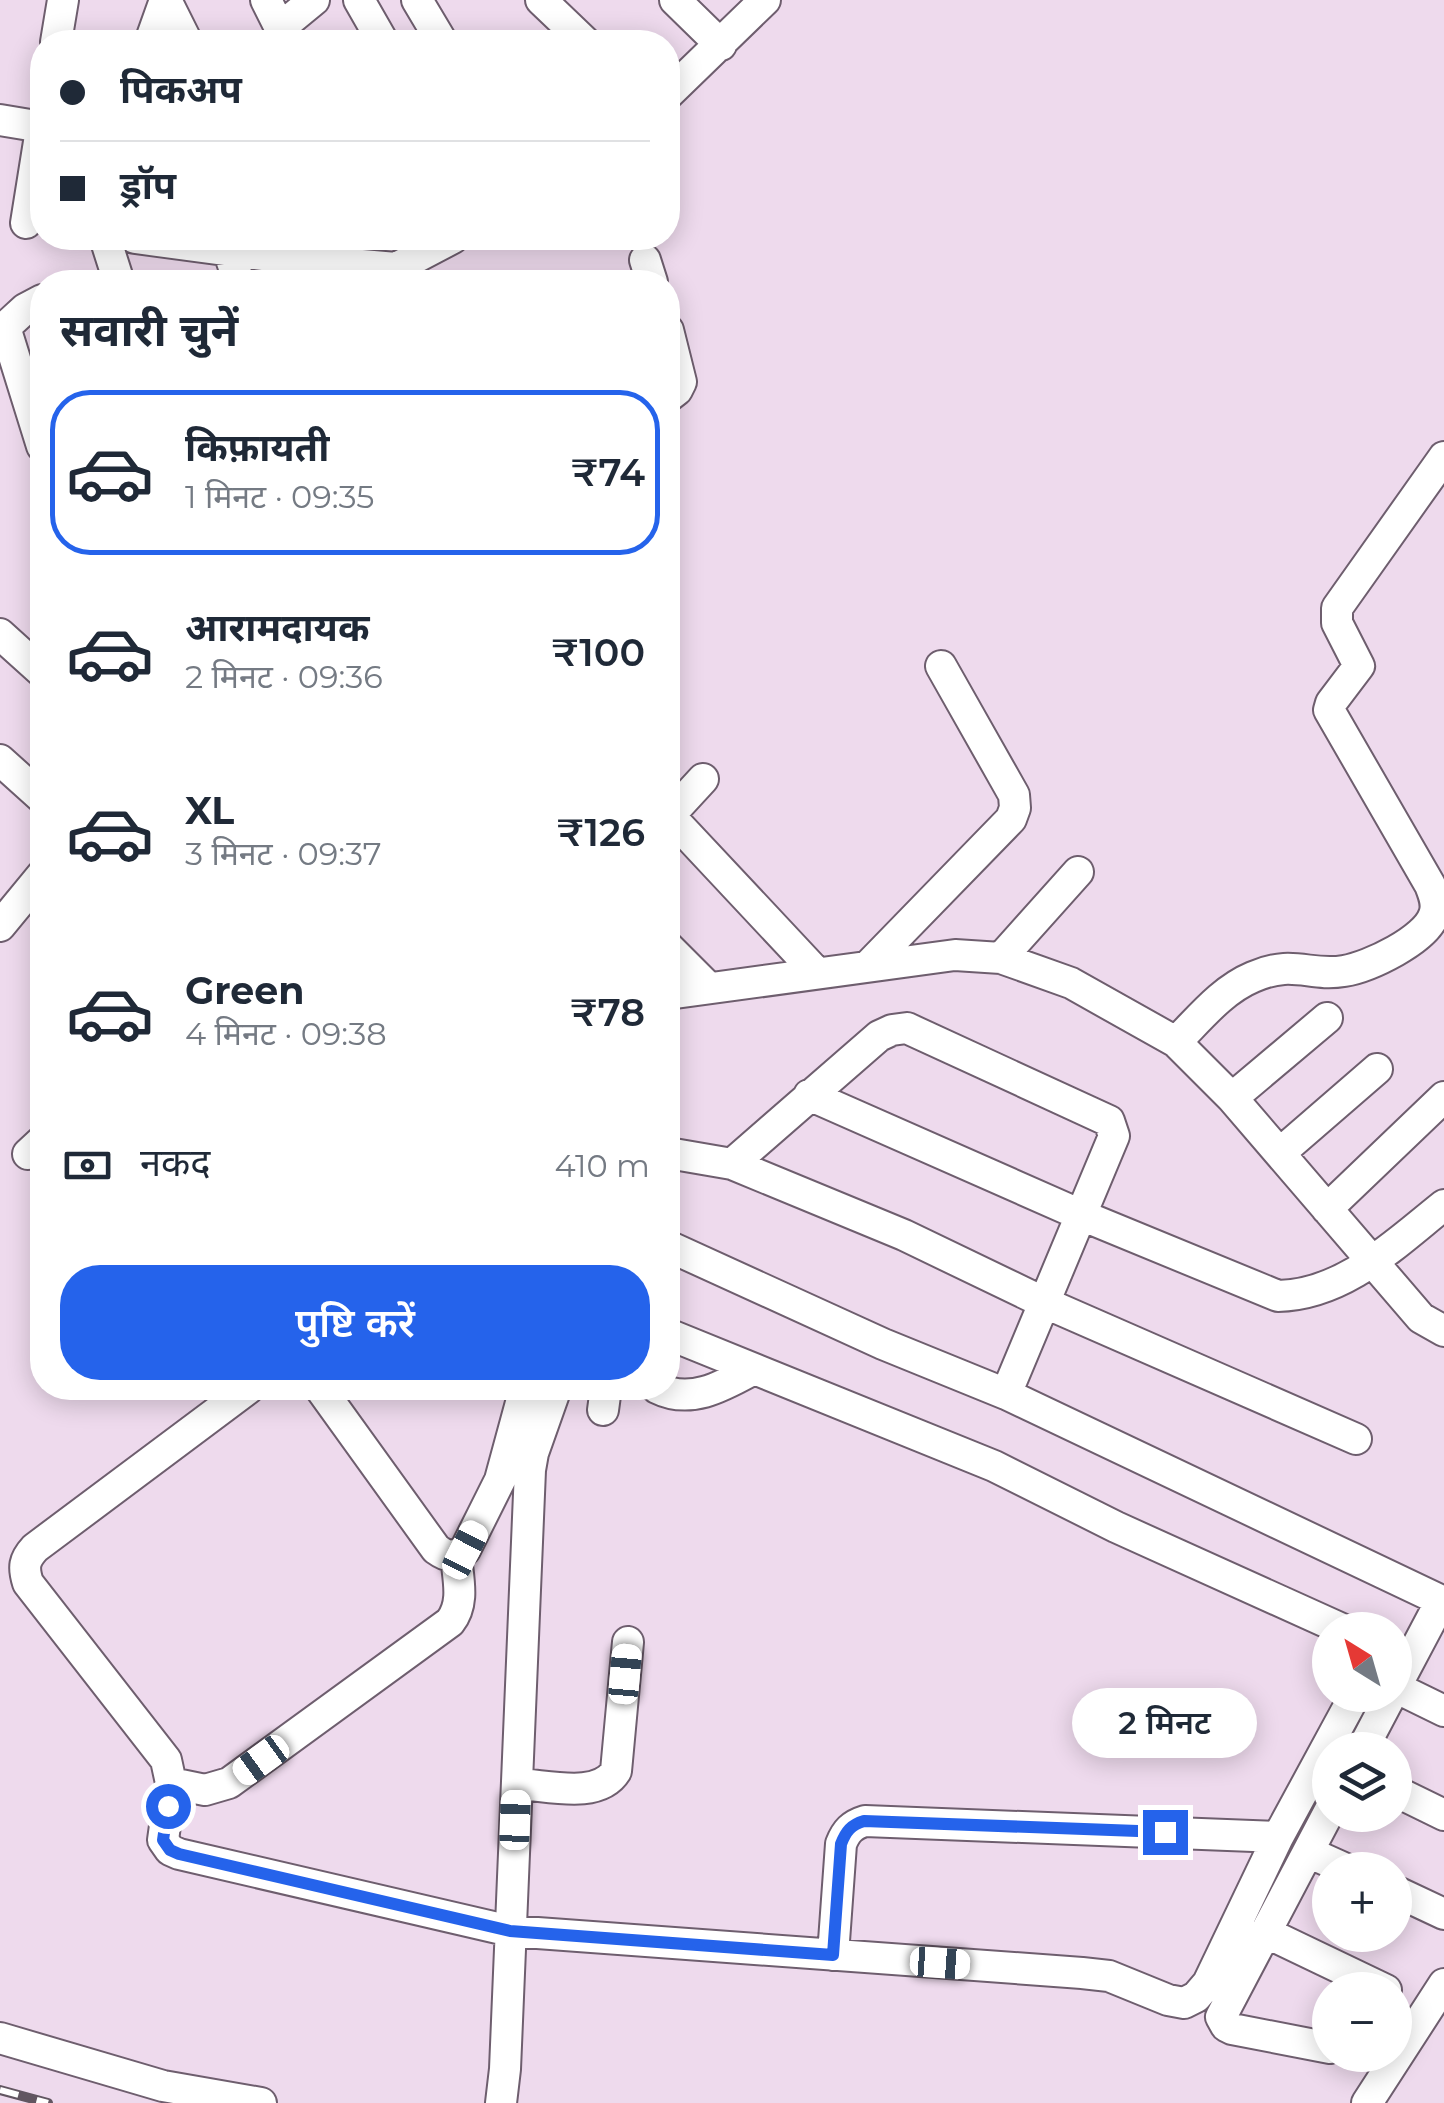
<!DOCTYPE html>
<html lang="hi">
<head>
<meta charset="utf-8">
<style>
  body { margin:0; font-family:Montserrat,"Noto Sans Devanagari",sans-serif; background:#f6f6f7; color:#1f2937; height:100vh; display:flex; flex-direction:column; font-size:38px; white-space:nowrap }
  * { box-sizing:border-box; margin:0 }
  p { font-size:32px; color:#747a83 }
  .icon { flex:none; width:55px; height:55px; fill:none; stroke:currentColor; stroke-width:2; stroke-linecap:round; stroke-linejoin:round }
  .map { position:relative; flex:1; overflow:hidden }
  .panel { position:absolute; left:30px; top:270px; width:650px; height:1130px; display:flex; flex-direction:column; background:#fff; border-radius:40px; box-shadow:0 5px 25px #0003 }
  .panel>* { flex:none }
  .guide { position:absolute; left:30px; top:30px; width:650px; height:220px; border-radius:40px; box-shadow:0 5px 25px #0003; display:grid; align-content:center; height:220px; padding:0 30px; background:#fff }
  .needle { width:65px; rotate:323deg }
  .buttons { position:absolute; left:1312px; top:1612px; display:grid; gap:20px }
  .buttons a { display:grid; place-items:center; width:100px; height:100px; border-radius:50%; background:#fff; box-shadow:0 5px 25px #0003; font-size:50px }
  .end { position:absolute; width:45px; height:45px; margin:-22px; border:12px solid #2563eb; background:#fff; box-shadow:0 0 0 5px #fff }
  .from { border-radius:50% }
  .bubble { position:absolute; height:70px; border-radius:35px; background:#fff; box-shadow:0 5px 25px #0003; font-size:32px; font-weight:600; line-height:70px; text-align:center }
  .car { position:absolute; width:30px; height:60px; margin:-30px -15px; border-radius:12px; box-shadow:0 0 8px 2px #0007; background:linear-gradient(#fff 24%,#345 0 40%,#fff 0 76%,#345 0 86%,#fff 0) }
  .guide b { display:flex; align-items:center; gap:35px; height:95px; font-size:38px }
  .guide b+b { border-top:2px solid #e0e1e3 }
  .guide i { width:25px; height:25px; background:#1f2937 }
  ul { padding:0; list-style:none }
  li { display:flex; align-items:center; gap:30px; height:165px; margin:0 20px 15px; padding:0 10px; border:5px solid transparent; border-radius:40px }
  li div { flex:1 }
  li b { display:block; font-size:38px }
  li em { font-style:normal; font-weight:600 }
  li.active { border-color:#2563eb }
  li>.icon { width:90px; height:90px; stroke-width:1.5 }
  h2 { padding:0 30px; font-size:45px; line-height:120px }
  .pay { display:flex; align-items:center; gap:25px; height:110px; padding:0 30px; font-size:38px }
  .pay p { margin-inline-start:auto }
  .action { display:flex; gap:20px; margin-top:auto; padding:20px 30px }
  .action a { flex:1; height:115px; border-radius:40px; background:#2563eb; color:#fff; font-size:40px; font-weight:600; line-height:115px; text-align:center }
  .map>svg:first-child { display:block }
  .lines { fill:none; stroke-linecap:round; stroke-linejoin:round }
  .minor-casing { stroke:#6e5e6e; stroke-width:34 }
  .minor { stroke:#fff; stroke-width:30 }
  .rail-casing { stroke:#625661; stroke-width:10 }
  .rail { stroke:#fff; stroke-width:6; stroke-dasharray:19; stroke-linecap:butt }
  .route { stroke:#2563eb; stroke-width:12 }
</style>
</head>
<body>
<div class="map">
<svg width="1444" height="2103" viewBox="0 0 1444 2103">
  <rect width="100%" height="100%" fill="#eedaed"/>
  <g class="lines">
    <g class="minor-casing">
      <path id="minor" d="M166 0 187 42
        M266 0 287 42
        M359 0 383 42
        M417 0 442 42
        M541 0 585 42
        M675 0 721 45
        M280 28 314 0
        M56 42 63 0
        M150 42 165 0
        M668 94 765 0
        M0 120 42 127
        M26 223 42 123
        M105 238 119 282
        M135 238 292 259 396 268 453 238
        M228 250 239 282
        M645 260 652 282
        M5 327 42 446
        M668 330 681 382 677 390 668 397
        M0 332 25 309 42 300
        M0 634 42 672
        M0 760 42 798
        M668 814 817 973
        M668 817 703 779
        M0 926 42 875
        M668 947 708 987
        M1001 958 1078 872
        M868 966 1011 819 1015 808 1014 795 941 666
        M668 994 955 955 1001 958 1071 983 1176 1042 1232 1098 1421 1318 1444 1331
        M1176 1042C1200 1018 1222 990 1253 977 1294 959 1309 977 1344 971 1369 967 1426 940 1434 915 1438 905 1434 895 1430 885L1329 710 1331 703 1359 666 1337 623V608L1444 457
        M809 1095 1081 1215 1278 1296C1344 1295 1396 1243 1444 1205
        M1232 1098 1327 1018
        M668 1153 732 1164 904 1235 1043 1302 1356 1439
        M1280 1153 1377 1069
        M28 1154 42 1141
        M732 1164 879 1036 892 1030 907 1028 1109 1121 1114 1136 1006 1394
        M1327 1209 1444 1097
        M668 1246 883 1344 1006 1394 1444 1602
        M668 1334 994 1466 1116 1527 1344 1630
        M249 1388 35 1548C24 1560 23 1567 28 1583L166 1760 171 1783 163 1840 170 1850 179 1854 510 1931 1082 1973 1109 1976 1168 2000 1184 2003 1196 1997 1208 1983 1278 1837 1355 1695
        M320 1388 436 1549C447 1557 453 1558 465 1550L500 1480 525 1388
        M657 1388C691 1405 723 1386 754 1369
        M603 1410 606 1388
        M1395 1687 1444 1711
        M1395 1688 1441 1601
        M1362 1750 1391 1695
        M171 1783 205 1790 229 1783 450 1622C465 1603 458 1579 456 1556
        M517 1784C547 1785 598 1800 616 1771L628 1642
        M1395 1791 1444 1815
        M1330 1810 1221 2017 1226 2026 1232 2029 1330 2048
        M1308 1852 1348 1870
        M1395 1891 1444 1914
        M1265 1932 1386 1990
        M833 1955 841 1844C846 1831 852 1825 865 1821L1278 1837
        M0 2038 163 2086 261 2103
        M501 2103 505 2069 530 1470 533 1453 556 1388
        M1367 2103 1444 1984"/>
    </g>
    <use href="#minor" class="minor"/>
    <g class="rail-casing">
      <path id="rail" d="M0 2090 48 2103"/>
    </g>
    <use href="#rail" class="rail"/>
  </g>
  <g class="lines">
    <path class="route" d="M168 1806 163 1840 170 1850 179 1854 510 1931 833 1955 841 1844C846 1831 851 1825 864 1821L1165 1832"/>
  </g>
</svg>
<div class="buttons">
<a><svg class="needle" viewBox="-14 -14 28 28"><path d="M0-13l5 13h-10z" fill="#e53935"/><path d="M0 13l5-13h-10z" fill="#747a83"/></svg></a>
<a><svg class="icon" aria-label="layers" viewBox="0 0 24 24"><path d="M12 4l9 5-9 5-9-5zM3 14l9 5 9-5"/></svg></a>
<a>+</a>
<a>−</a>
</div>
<i class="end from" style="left:168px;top:1806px"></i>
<i class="end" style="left:1165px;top:1832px"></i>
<div class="bubble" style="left:1072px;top:1688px;width:185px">2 मिनट</div>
<i class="car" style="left:465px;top:1550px;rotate:27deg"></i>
<i class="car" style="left:625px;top:1674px;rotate:5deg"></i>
<i class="car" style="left:261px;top:1760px;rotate:234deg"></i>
<i class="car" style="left:515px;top:1820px;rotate:2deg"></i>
<i class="car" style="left:940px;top:1963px;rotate:94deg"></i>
<div class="guide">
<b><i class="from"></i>पिकअप</b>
<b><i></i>ड्रॉप</b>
</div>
<section class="panel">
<h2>सवारी चुनें</h2>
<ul>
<li class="active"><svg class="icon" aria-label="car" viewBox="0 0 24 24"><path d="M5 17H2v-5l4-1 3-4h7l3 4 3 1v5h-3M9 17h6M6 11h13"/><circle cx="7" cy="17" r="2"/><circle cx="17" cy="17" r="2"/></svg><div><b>किफ़ायती</b><p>1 मिनट · 09:35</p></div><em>₹74</em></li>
<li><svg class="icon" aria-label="car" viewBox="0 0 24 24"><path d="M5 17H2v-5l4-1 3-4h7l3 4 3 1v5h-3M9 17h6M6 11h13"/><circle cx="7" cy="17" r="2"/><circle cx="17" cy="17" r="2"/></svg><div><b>आरामदायक</b><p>2 मिनट · 09:36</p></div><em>₹100</em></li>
<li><svg class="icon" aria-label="car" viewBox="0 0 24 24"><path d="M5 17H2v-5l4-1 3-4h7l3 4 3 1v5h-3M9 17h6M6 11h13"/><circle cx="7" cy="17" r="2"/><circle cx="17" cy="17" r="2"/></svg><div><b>XL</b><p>3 मिनट · 09:37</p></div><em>₹126</em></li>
<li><svg class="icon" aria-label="car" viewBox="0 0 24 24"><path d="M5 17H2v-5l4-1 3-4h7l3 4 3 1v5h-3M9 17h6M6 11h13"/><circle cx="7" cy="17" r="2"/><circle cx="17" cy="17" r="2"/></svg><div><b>Green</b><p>4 मिनट · 09:38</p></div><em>₹78</em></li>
</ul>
<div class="pay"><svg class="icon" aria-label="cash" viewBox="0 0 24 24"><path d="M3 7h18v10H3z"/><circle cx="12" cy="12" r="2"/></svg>नकद<p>410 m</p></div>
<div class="action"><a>पुष्टि करें</a></div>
</section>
</div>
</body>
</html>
